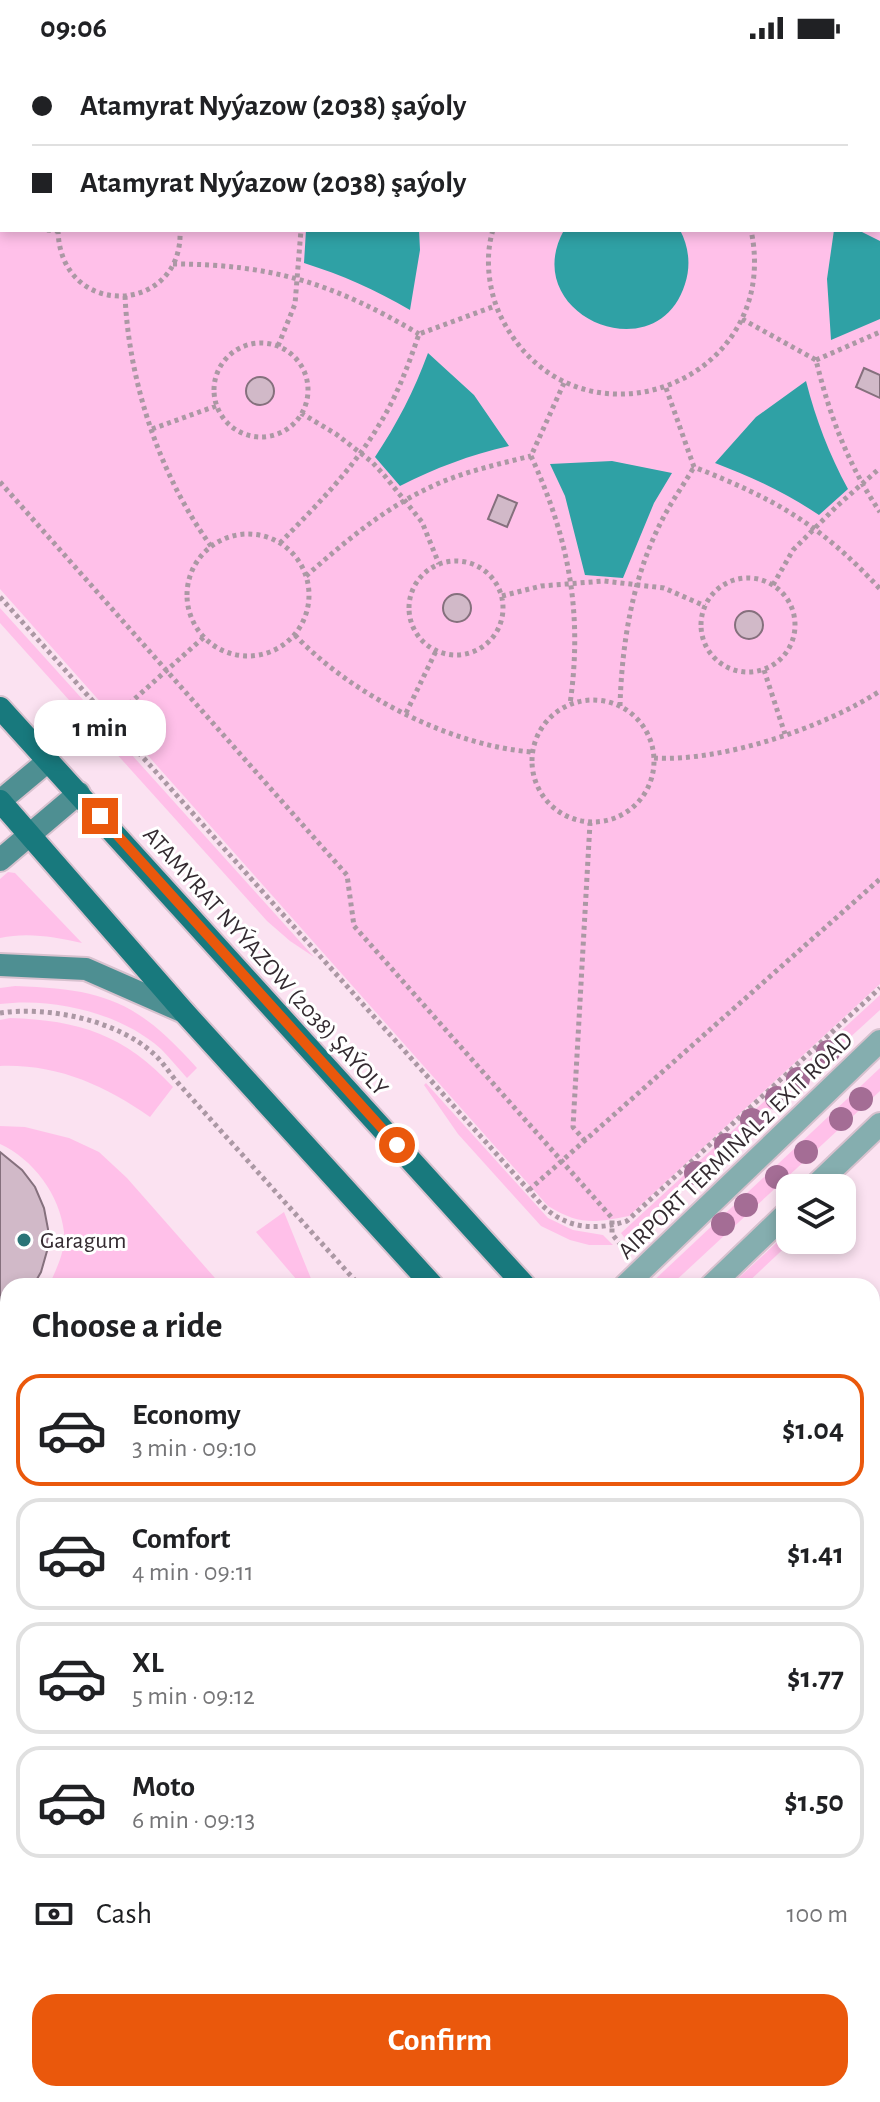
<!DOCTYPE html>
<html lang="en">
<head>
<meta charset="utf-8">
<style>
  body { margin:0; font-family:"Alegreya Sans",sans-serif; background:#f2f2f2; color:#202124; height:100vh; display:flex; flex-direction:column; font-size:30px; white-space:nowrap }
  * { box-sizing:border-box; margin:0 }
  p { font-size:26px; color:#757577 }
  .icon { flex:none; width:44px; height:44px; fill:none; stroke:currentColor; stroke-width:2; stroke-linecap:round; stroke-linejoin:round }
  .map { position:relative; flex:1; overflow:hidden }
  .drawer { position:absolute; left:0px; top:1222px; width:880px; height:824px; display:flex; flex-direction:column; background:#fff; border-radius:24px 24px 0 0; box-shadow:0 4px 12px #0003 }
  .drawer>* { flex:none }
  .banner { position:absolute; left:0px; top:0px; width:880px; height:176px; box-shadow:0 4px 12px #0003; display:grid; align-content:center; height:176px; padding:0 32px; background:#fff }
  .fabs { position:absolute; left:776px; top:1118px; display:grid; gap:16px }
  .fabs a { display:grid; place-items:center; width:80px; height:80px; border-radius:16px; background:#fff; box-shadow:0 4px 12px #0003; font-size:40px }
  .end { position:absolute; width:36px; height:36px; margin:-18px; border:10px solid #ea580c; background:#fff; box-shadow:0 0 0 4px #fff }
  .from { border-radius:50% }
  .bubble { position:absolute; height:56px; border-radius:24px; background:#fff; box-shadow:0 4px 12px #0003; font-size:26px; font-weight:700; line-height:56px; text-align:center }
  .banner b { display:flex; align-items:center; gap:28px; height:76px; font-size:30px }
  .banner b+b { border-top:2px solid #e0e0e0 }
  .banner i { width:20px; height:20px; background:#202124 }
  ul { padding:0; list-style:none }
  li { display:flex; align-items:center; gap:24px; height:112px; margin:0 16px 12px; padding:0 16px; border:4px solid #e0e0e0; border-radius:24px }
  li div { flex:1 }
  li b { display:block; font-size:30px }
  li em { font-style:normal; font-weight:700 }
  li.current { border-color:#ea580c }
  li>.icon { width:72px; height:72px; stroke-width:1.5 }
  h2 { padding:0 32px; font-size:36px; line-height:96px }
  .pay { display:flex; align-items:center; gap:20px; height:88px; padding:0 32px; font-size:30px }
  .pay p { margin-inline-start:auto }
  .primary-button { display:flex; gap:16px; margin-top:auto; padding:16px 32px }
  .primary-button a { flex:1; height:92px; border-radius:24px; background:#ea580c; color:#fff; font-size:32px; font-weight:700; line-height:92px; text-align:center }
  .status { display:flex; justify-content:space-between; align-items:center; height:56px; padding:0 40px; background:#fff; direction:ltr }
  .status svg { height:22px; fill:currentColor }
  .map>svg:first-child { display:block }
  .green { fill:#ffc0e9; fill-rule:evenodd }
  .water { fill:#2fa1a5 }
  .building { fill:#d1b9c8; stroke:#85707d; stroke-width:2 }
  .lines { fill:none; stroke-linecap:round; stroke-linejoin:round }
  .minor-casing { stroke:#d7c1ce; stroke-width:26 }
  .tertiary-casing { stroke:#d7c1ce; stroke-width:26 }
  .secondary-casing { stroke:#d7c1ce; stroke-width:26 }
  .primary-casing { stroke:#d7c1ce; stroke-width:26 }
  .path { stroke:#ab98a4; stroke-width:5; stroke-dasharray:4 4; stroke-linecap:butt }
  .minor { stroke:#85aeaf; stroke-width:22 }
  .tertiary { stroke:#85aeaf; stroke-width:22 }
  .secondary { stroke:#4e8f92; stroke-width:22 }
  .primary { stroke:#18797d; stroke-width:22 }
  .tree { fill:#a46d95 }
  .route { stroke:#ea580c; stroke-width:10 }
  .poi-dot { fill:#2a7477; stroke:#fff; stroke-width:3 }
  .labels { text-anchor:middle; stroke-width:6; stroke-linejoin:round; paint-order:stroke }
  .street-label { font-size:24px; fill:#342b31; stroke:#fff }
  .poi-label { font-size:24px; fill:#342b31; stroke:#fff; text-anchor:start }
</style>
</head>
<body>
<div class="status"><b>09:06</b><svg viewBox="0 0 49 12"><path d="M0 12V9h3v3zM5 12V6h3v6zM10 12V3h3v9zM15 12V0h3v12zM26 1h20v11H26zM47 4h2v5h-2z"/></svg></div>
<div class="map">
<svg width="880" height="2046" viewBox="0 0 880 2046">
  <rect width="100%" height="100%" fill="#fbe2f1"/>
  <path class="green" d="M0 0H880V928L629 1160C594 1167 579 1169 548 1150L0 533ZM2 2H878V174H2Z
    M0 552 94 656 86 663 0 567Z
    M113 678 314 901 290 885 267 865 105 685Z
    M8 816 15 817 82 887C54 881 28 876 0 882V823Z
    M15 930C105 933 137 945 197 1012L187 1022C178 1012 170 1002 161 993 121 957 53 941 0 948V932Z
    M880 939V954L627 1185 621 1177Z
    M10 962C79 964 125 979 173 1031L150 1061C104 1029 57 1008 0 1010V964Z
    M880 1012V1035L670 1230H648Z
    M426 1027 548 1162 573 1174 603 1179 613 1189H589L570 1184 541 1170 458 1078 424 1029Z
    M0 1070 25 1071 69 1082 99 1096 127 1122 222 1230H49C56 1213 66 1195 64 1176 60 1139 33 1103 0 1088Z
    M284 1156 314 1230H302L256 1176Z
    M790 1174V1184H793L744 1230H730Z
    M872 1404 880 1413V1548L872 1540Z
    M872 1966 880 1975V2039L872 2046H654L647 2038H872Z
    M545 2038H624L631 2046H536Z"/>
  <path class="water" d="M306 174H419L420 194 410 254C376 234 342 219 304 207Z
    M564 174H680C689 191 691 210 685 228 657 318 517 259 564 174Z
    M834 174H858L880 185V263L831 284 827 223Z
    M428 297 474 339 509 390C470 399 435 412 400 430L375 401C397 368 414 335 428 297Z
    M806 325C816 364 829 398 848 433L819 459C786 437 752 421 715 407L756 361Z
    M612 405 672 417 654 447 623 522 585 519 565 440 550 408Z"/>
  <path class="building" d="M864 312 880 319V342L856 331Z
    M246 335a14 14 0 1 1 28 0a14 14 0 1 1-28 0Z
    M498 439 517 447 507 471 488 463Z
    M443 552a14 14 0 1 1 28 0a14 14 0 1 1-28 0Z
    M735 569a14 14 0 1 1 28 0a14 14 0 1 1-28 0Z
    M0 1096 22 1114 35 1131 44 1152 48 1173 47 1195 41 1216 33 1230H8V1258L0 1264Z
    M0 1307 8 1310V1402L0 1394Z
    M8 1874V1984L0 1986V1881Z"/>
  <g class="lines">
    <g class="minor-casing">
      <path id="minor" d="M434 2046 443 2038"/>
    </g>
    <g class="tertiary-casing">
      <path id="tertiary" d="M813 1132 880 1068
        M625 1230 880 985
        M711 1230 790 1154"/>
    </g>
    <g class="secondary-casing">
      <path id="secondary" d="M0 745 48 705
        M0 804 79 737
        M0 909 86 913 184 956"/>
    </g>
    <g class="primary-casing">
      <path id="primary" d="M0 652 525 1230
        M0 745 184 956 433 1230
        M872 1616 880 1625
        M872 1722 880 1731"/>
    </g>
    <path class="path" d="M196 0 200 2
      M300 0 303 2
      M389 0 390 2
      M541 0 546 2
      M712 0 713 2
      M168 2 169 0
      M247 2 249 0
      M363 2 365 0
      M551 2 552 0
      M764 2 772 0
      M878 4 880 6
      M878 31 880 28
      M878 167 880 168
      M0 171H2
      M47 174 58 175
      M58 174C60 265 184 259 180 174
      M493 174C484 202 489 238 502 263 575 405 784 329 751 174
      M173 208C272 208 335 228 419 278
      M125 240C129 327 160 420 211 490
      M742 263 816 304C829 358 848 409 880 456
      M214 334a47 47 0 1 1 94 0a47 47 0 1 1-94 0Z
      M278 290 295 248 301 174
      M816 304 880 276
      M564 327 531 400C569 483 583 557 570 648
      M666 332 694 411C775 443 820 468 880 533
      M301 357 336 378 372 406 384 419 422 466 439 508
      M152 373 216 350
      M0 426 347 819 354 870 612 1162V1178L620 1188
      M187 539a61 61 0 1 1 122 0a61 61 0 1 1-122 0Z
      M280 487C316 450 353 413 379 369 397 340 408 310 419 278L495 250
      M409 552a47 47 0 1 1 94 0a47 47 0 1 1-94 0Z
      M306 520C347 484 387 450 437 428 467 415 499 408 531 400
      M701 569a47 47 0 1 1 94 0a47 47 0 1 1-94 0Z
      M773 529 793 494 837 450 880 412
      M502 540 541 530 604 525 664 532 705 550
      M0 541 541 1148C565 1173 596 1175 627 1165L880 932
      M295 579C350 638 451 690 532 696
      M764 614 785 678
      M532 705a61 61 0 1 1 122 0a61 61 0 1 1-122 0Z
      M620 650C622 582 634 513 668 453 676 439 686 425 694 411
      M406 657 436 595
      M111 664 204 581
      M654 702C722 706 823 672 880 635
      M0 957C48 950 117 964 154 998 163 1006 170 1018 178 1027L360 1230
      M585 1085 573 1071 590 767
      M529 1134 880 823
      M872 1814 880 1816
      M872 1876 880 1885
      M872 1949 880 1958
      M368 2046 377 2038
      M518 2046 527 2038"/>
    <use href="#minor" class="minor"/>
    <use href="#tertiary" class="tertiary"/>
    <use href="#secondary" class="secondary"/>
    <use href="#primary" class="primary"/>
  </g>
  <g class="tree">
    <circle cx="828" cy="996" r="12"/>
    <circle cx="798" cy="1023" r="12"/>
    <circle cx="777" cy="1042" r="12"/>
    <circle cx="861" cy="1043" r="12"/>
    <circle cx="841" cy="1063" r="12"/>
    <circle cx="752" cy="1064" r="12"/>
    <circle cx="726" cy="1089" r="12"/>
    <circle cx="806" cy="1096" r="12"/>
    <circle cx="696" cy="1117" r="12"/>
    <circle cx="777" cy="1121" r="12"/>
    <circle cx="746" cy="1149" r="12"/>
    <circle cx="723" cy="1168" r="12"/>
  </g>
  <g class="lines">
    <path class="route" d="M100 760 397 1089"/>
  </g>
  <circle class="poi-dot" cx="24" cy="1184" r="8"/>
  <g class="labels">
    <g class="street-label">
      <text transform="translate(266 905) rotate(48)" y="8">ATAMYRAT NYÝAZOW (2038) ŞAÝOLY</text>
      <text transform="translate(735 1089) rotate(-44)" y="8">AIRPORT TERMINAL 2 EXIT ROAD</text>
    </g>
    <g class="poi-label">
      <text x="40" y="1192">Garagum</text>
    </g>
  </g>
</svg>
<div class="fabs">
<a><svg class="icon" aria-label="layers" viewBox="0 0 24 24"><path d="M12 4l9 5-9 5-9-5zM3 14l9 5 9-5"/></svg></a>
</div>
<i class="end from" style="left:397px;top:1089px"></i>
<i class="end" style="left:100px;top:760px"></i>
<div class="bubble" style="left:34px;top:644px;width:132px">1 min</div>
<div class="banner">
<b><i class="from"></i>Atamyrat Nyýazow (2038) şaýoly</b>
<b><i></i>Atamyrat Nyýazow (2038) şaýoly</b>
</div>
<section class="drawer">
<h2>Choose a ride</h2>
<ul>
<li class="current"><svg class="icon" aria-label="car" viewBox="0 0 24 24"><path d="M5 17H2v-5l4-1 3-4h7l3 4 3 1v5h-3M9 17h6M6 11h13"/><circle cx="7" cy="17" r="2"/><circle cx="17" cy="17" r="2"/></svg><div><b>Economy</b><p>3 min · 09:10</p></div><em>$1.04</em></li>
<li><svg class="icon" aria-label="car" viewBox="0 0 24 24"><path d="M5 17H2v-5l4-1 3-4h7l3 4 3 1v5h-3M9 17h6M6 11h13"/><circle cx="7" cy="17" r="2"/><circle cx="17" cy="17" r="2"/></svg><div><b>Comfort</b><p>4 min · 09:11</p></div><em>$1.41</em></li>
<li><svg class="icon" aria-label="car" viewBox="0 0 24 24"><path d="M5 17H2v-5l4-1 3-4h7l3 4 3 1v5h-3M9 17h6M6 11h13"/><circle cx="7" cy="17" r="2"/><circle cx="17" cy="17" r="2"/></svg><div><b>XL</b><p>5 min · 09:12</p></div><em>$1.77</em></li>
<li><svg class="icon" aria-label="car" viewBox="0 0 24 24"><path d="M5 17H2v-5l4-1 3-4h7l3 4 3 1v5h-3M9 17h6M6 11h13"/><circle cx="7" cy="17" r="2"/><circle cx="17" cy="17" r="2"/></svg><div><b>Moto</b><p>6 min · 09:13</p></div><em>$1.50</em></li>
</ul>
<div class="pay"><svg class="icon" aria-label="cash" viewBox="0 0 24 24"><path d="M3 7h18v10H3z"/><circle cx="12" cy="12" r="2"/></svg>Cash<p>100 m</p></div>
<div class="primary-button"><a>Confirm</a></div>
</section>
</div>
</body>
</html>
